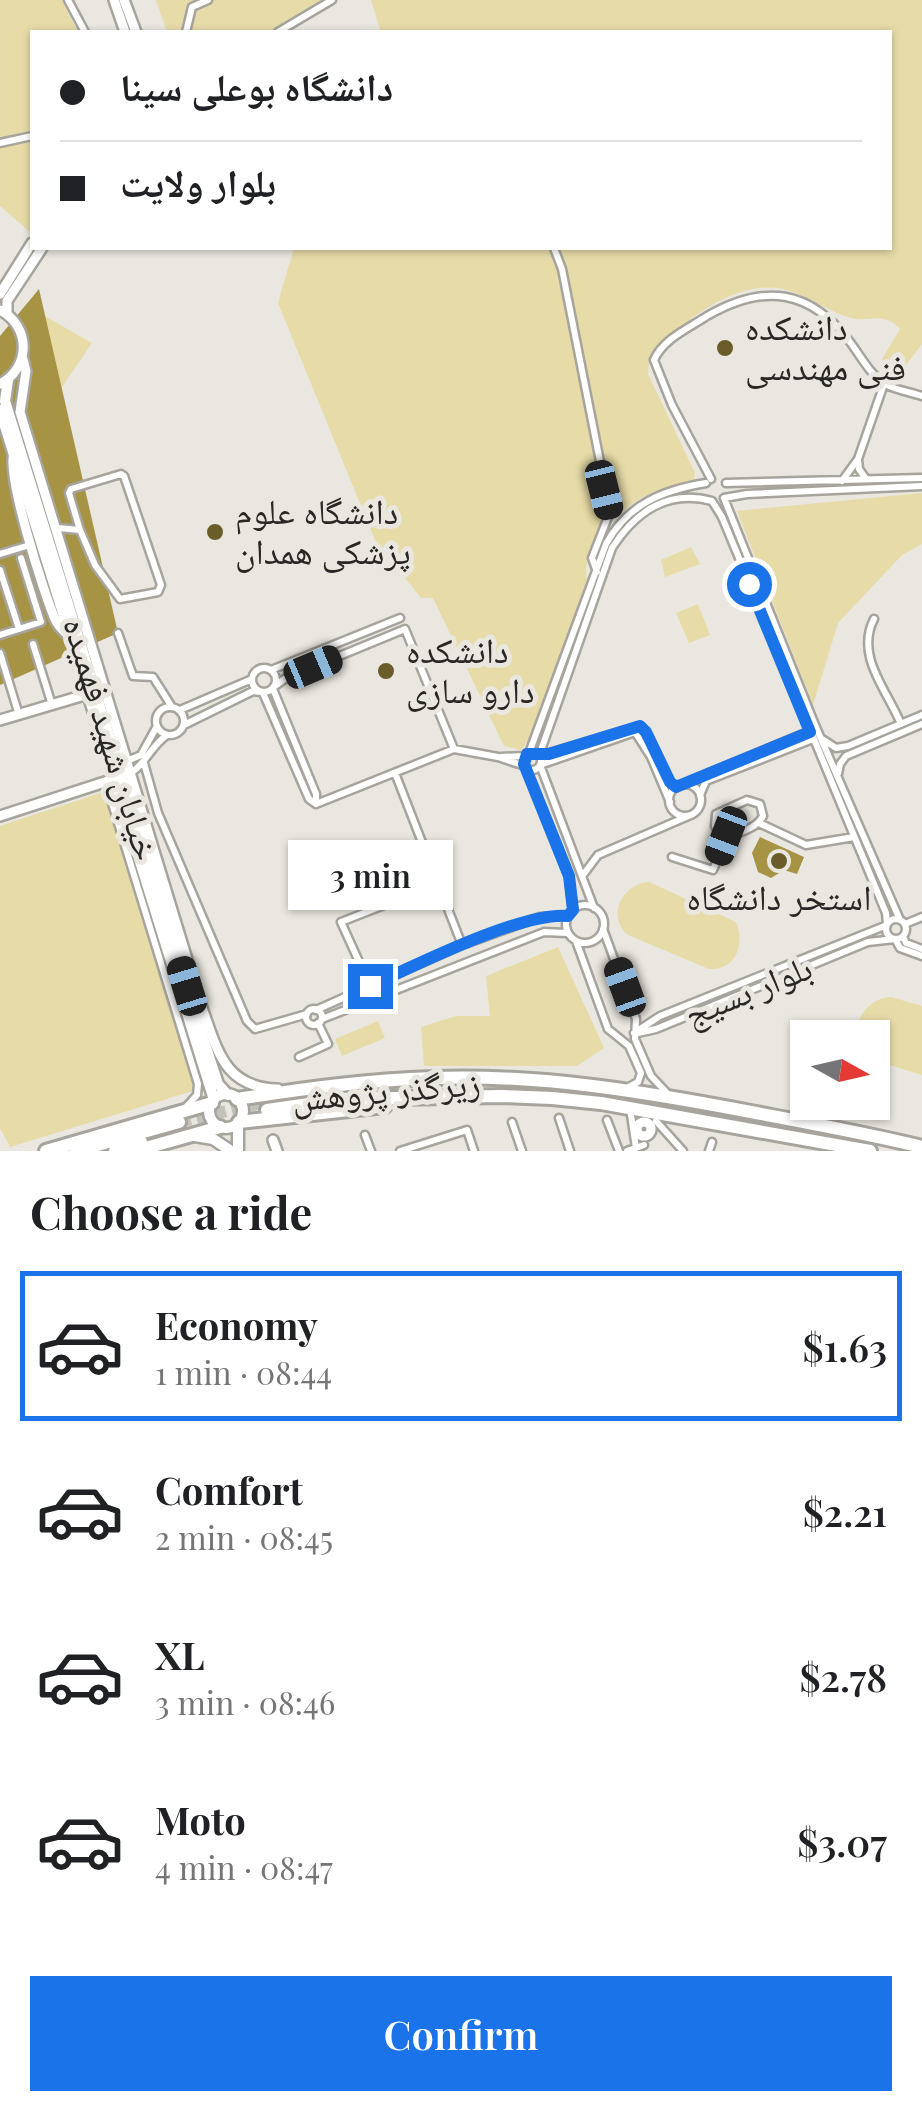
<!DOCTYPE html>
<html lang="en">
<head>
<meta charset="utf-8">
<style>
  body { margin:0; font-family:"Playfair Display","Noto Naskh Arabic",serif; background:#f2f2f2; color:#202124; height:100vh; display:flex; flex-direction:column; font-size:38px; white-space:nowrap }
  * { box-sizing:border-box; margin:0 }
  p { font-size:32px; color:#757577 }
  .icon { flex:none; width:55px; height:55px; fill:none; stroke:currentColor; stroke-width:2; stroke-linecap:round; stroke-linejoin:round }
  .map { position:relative; height:1151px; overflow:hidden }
  .panel { display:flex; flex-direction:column; background:#fff; flex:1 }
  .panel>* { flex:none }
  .hud { position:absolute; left:30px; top:30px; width:862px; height:220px; border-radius:0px; box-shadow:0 2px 8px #0004; display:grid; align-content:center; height:220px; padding:0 30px; background:#fff }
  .needle { width:65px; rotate:98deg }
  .fabs { position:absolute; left:790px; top:1020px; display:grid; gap:20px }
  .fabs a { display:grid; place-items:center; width:100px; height:100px; border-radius:0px; background:#fff; box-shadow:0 2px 8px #0004; font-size:50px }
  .end { position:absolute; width:45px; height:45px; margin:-22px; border:12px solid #1a73e8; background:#fff; box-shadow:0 0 0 5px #fff }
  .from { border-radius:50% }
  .bubble { position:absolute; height:70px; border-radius:0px; background:#fff; box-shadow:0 2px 8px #0004; font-size:32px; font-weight:600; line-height:70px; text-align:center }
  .car { position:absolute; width:30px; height:60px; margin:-30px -15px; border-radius:12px; box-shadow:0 0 8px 2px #0007; background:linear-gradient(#222 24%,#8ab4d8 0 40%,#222 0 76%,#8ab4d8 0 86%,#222 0) }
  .hud b { display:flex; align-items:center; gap:35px; height:95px; font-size:38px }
  .hud b+b { border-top:2px solid #e0e0e0 }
  .hud i { width:25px; height:25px; background:#202124 }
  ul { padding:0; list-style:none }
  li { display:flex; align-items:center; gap:30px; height:150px; margin:0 20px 15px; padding:0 10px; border:5px solid transparent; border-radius:0px }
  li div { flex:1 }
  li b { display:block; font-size:38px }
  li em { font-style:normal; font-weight:600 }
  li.current { border-color:#1a73e8 }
  li>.icon { width:90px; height:90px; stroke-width:1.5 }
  h2 { padding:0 30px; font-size:45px; line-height:120px }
  .cta { display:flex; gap:20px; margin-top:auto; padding:20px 30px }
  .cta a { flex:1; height:115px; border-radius:0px; background:#1a73e8; color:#fff; font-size:40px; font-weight:600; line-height:115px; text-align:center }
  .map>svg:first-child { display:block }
  .green { fill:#e7dba7 }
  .water { fill:#a69344 }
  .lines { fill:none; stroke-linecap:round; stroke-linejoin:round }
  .highway-tunnel { stroke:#c2c1ba; stroke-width:12; stroke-dasharray:12 6; stroke-linecap:butt }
  .street-casing { stroke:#a6a49c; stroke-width:11 }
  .secondary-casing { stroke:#a6a49c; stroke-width:14 }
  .primary-casing { stroke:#a6a49c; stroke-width:15 }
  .highway-casing { stroke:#a6a49c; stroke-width:18 }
  .street { stroke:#fff; stroke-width:6 }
  .secondary { stroke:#fff; stroke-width:9 }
  .primary { stroke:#fff; stroke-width:10 }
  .highway { stroke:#fff; stroke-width:12 }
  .route { stroke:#1a73e8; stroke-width:12 }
  .poi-dot { fill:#6a5d2a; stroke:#e9e7df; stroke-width:4 }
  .labels { text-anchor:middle; stroke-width:10; stroke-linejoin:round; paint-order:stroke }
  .poi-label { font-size:35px; fill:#282724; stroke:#e9e7df; text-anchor:start }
  .street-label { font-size:35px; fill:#282724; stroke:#e9e7df }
</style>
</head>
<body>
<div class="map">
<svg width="922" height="1151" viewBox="0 0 922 1151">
  <rect width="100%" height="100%" fill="#e9e7df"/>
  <path class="green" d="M0 0H76L64 5 78 32H32V228L30 232 0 206Z
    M156 0H325L268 32H167Z
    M371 0H922V344L903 369 892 366 886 370 882 359 900 329C883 311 871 323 851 318 826 311 804 292 778 288 731 282 680 324 650 355L648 374 695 473 694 479C677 485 657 489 641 498 616 512 580 549 587 579L537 724 522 750 504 746 433 598H421L375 540 278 303 294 248H890V32H381Z
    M43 315 92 343 32 431Z
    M922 493V544L902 555 838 623 813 705 737 511Z
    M691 547 700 564 665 577 661 560Z
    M698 604 710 635 689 643 676 613Z
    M106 791 196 1090 10 1147 0 1128V826Z
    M649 882 736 922C745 945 736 970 709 969L628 935C606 916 622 884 649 882Z
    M558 947 604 1048 577 1066H424L421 1027 456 1016H490L486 976Z
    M891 997 922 1006V1075L873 1060 872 1038 856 1037C856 1016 870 998 891 997Z
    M378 1021 385 1038 342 1056 335 1039Z"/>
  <path class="water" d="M39 289 118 633 0 685V336Z
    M760 837 804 857 797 874 784 870 771 878 758 872 752 853Z"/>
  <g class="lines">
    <path class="highway-tunnel" d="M179 1122 266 1102"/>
    <g class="street-casing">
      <path id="street" d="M68 0 85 32
        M186 32 192 7 208 0
        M278 32 332 0
        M0 143 32 136
        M554 248 562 269 610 512 592 558 597 572
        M858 459 884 384
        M711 479 672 405 654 360C663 339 689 328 707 316 764 283 810 289 850 342 860 355 871 376 885 384 895 390 911 392 922 396
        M842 481 858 459 859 469 866 479
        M726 483 922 478
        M58 528 80 530 95 565 120 599 158 592 161 585 124 476 121 474 71 489 69 493 80 530
        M0 554 30 545
        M0 570 19 629
        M874 619C855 656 887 690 901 724
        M118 633 133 676 153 677 172 707
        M0 635 41 622 21 558
        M33 644 52 705
        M0 653 19 715
        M252 680a12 12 0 1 1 24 0a12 12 0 1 1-24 0Z
        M271 670 400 618
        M275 686 286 678 405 629 454 749
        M273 689 316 794V803
        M263 693 309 799 316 804
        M156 721a14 14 0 1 1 28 0a14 14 0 1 1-28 0Z
        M180 710 252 679
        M184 725 253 691 261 692
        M822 739 836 748 848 746 922 715
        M523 761a9 9 0 1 1 18 0a9 9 0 1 1-18 0Z
        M529 753 606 544C628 504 663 490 706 483
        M501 757 525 756
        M127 761 141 755 157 726
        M144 763 158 813 247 1021 255 1029 307 1014
        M131 773C147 762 151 746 167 735
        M395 773 462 945
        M838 774 840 764 846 756 922 724
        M683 784 810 731
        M669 800a16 16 0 1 1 32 0a16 16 0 1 1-32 0Z
        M114 785 111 800 198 1084 197 1095 187 1106
        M700 795 706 781 813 739
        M747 800 760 804 763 816C757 828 733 838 719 833L715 826 716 814Z
        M316 804 454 749 498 757 525 766 569 876 573 910
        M759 823 806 845 854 837
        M672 857 713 870 727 836
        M583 875 598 855 693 814
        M566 924a19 19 0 1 1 38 0a19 19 0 1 1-38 0Z
        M594 908 540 765 635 732 651 757 670 802
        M886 929a10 10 0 1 1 20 0a10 10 0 1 1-20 0Z
        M900 920 815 725 724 498 747 494 922 486
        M905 924 922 917
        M603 929 636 1019 635 1039 651 1076 667 1093
        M903 937 906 943 922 949
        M576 941 608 1029 629 1046 641 1073 638 1082 627 1088
        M370 986 341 922 438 884
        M306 1017a8 8 0 1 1 16 0a8 8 0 1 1-16 0Z
        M316 1010 462 945 540 917 568 916
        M322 1019 544 932 567 933
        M634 1033 660 1016 887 925 886 913 722 517 712 501C668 489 635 512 612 548L539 756 640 726 646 732 670 782 677 787
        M638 1033 656 1029 868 942 895 939 900 948 922 956
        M299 1057 328 1044 318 1023
        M631 1115 636 1148
        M559 1118 570 1151
        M607 1120 619 1151
        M656 1121 683 1151
        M512 1122 522 1151
        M365 1135 371 1151
        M400 1151 467 1130 474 1151
        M627 1151 644 1145
        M709 1151 712 1142"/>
    </g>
    <g class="secondary-casing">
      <path id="secondary" d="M114 0 125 32
        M124 0 136 32
        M0 294 32 243
        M0 310C31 326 31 368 0 384
        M7 313V301L42 248
        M23 359 26 371 20 412 201 1005C217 1048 223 1088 278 1089
        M14 453C6 474 44 594 55 619 58 627 64 631 70 637
        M0 720 88 694
        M0 816 114 779
        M637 1129a7 7 0 1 1 14 0a7 7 0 1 1-14 0Z
        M273 1140 277 1151"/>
    </g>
    <g class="primary-casing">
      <path id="primary" d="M8 380 5 401 201 1032 218 1084 228 1095
        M0 410 214 1100
        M209 1111a17 17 0 1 1 34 0a17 17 0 1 1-34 0Z
        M238 1123V1151
        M195 1136 213 1139 231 1151"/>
    </g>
    <g class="highway-casing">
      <path id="highway" d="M237 1099C303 1089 367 1080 433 1078 540 1074 646 1092 751 1112 808 1123 865 1133 922 1147
        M267 1110 344 1099 501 1096 552 1098 601 1103 870 1151
        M239 1122 385 1106
        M46 1151 212 1103
        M76 1151 179 1122
        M115 1151 141 1142
        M135 1151 220 1127"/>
    </g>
    <use href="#street" class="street"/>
    <use href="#secondary" class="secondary"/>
    <use href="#primary" class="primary"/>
    <use href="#highway" class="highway"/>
  </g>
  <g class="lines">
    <path class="route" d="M370 986C414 966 523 911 568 916L573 910 569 876 524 764 527 754H549L640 726 646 732 670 782 676 787 810 732 749 584"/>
  </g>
  <g class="poi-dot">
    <circle cx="725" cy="348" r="10"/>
    <circle cx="215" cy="532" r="10"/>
    <circle cx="386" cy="671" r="10"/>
    <circle cx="779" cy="861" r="10"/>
  </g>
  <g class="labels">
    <g class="poi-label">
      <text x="745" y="340">دانشکده<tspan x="745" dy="40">فنی مهندسی</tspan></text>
      <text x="235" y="524">دانشگاه علوم<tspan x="235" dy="40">پزشکی همدان</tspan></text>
      <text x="406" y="663">دانشکده<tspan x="406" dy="40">دارو سازی</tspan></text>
      <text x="779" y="910" text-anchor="middle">استخر دانشگاه</text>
    </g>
    <g class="street-label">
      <text transform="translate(111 739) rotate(73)" y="12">خیابان شهید فهمیده</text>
      <text transform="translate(748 991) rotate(-22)" y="12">بلوار بسیج</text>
      <text transform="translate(386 1091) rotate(-5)" y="12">زیرگذر پژوهش</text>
    </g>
  </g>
</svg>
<div class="fabs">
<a><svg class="needle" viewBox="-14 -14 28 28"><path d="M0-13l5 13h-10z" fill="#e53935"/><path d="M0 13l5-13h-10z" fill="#757577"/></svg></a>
</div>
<i class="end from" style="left:749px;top:584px"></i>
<i class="end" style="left:370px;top:986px"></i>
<div class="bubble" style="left:288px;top:840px;width:165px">3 min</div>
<i class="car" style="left:604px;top:490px;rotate:166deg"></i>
<i class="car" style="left:313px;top:667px;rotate:67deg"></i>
<i class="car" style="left:726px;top:836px;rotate:201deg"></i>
<i class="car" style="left:187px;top:986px;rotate:343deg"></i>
<i class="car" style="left:625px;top:987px;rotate:340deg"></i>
<div class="hud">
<b><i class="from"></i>دانشگاه بوعلی سینا</b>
<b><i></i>بلوار ولایت</b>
</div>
</div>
<section class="panel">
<h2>Choose a ride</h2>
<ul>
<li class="current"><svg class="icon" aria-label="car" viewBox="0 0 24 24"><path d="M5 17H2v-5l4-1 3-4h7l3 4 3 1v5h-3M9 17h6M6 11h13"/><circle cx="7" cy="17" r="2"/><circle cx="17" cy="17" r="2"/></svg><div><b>Economy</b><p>1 min · 08:44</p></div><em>$1.63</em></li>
<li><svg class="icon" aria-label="car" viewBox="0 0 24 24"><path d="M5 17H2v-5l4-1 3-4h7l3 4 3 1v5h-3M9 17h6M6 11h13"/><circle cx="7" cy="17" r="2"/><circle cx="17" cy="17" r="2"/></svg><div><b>Comfort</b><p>2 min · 08:45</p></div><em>$2.21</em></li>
<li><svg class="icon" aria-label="car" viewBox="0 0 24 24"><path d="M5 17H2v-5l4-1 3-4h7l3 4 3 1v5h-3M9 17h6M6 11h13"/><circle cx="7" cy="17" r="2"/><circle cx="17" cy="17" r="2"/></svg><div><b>XL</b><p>3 min · 08:46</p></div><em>$2.78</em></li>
<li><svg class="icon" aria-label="car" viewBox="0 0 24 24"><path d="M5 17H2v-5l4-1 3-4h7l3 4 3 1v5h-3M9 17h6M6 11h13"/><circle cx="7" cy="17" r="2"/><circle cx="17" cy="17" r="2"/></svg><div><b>Moto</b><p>4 min · 08:47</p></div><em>$3.07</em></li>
</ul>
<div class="cta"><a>Confirm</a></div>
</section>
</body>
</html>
